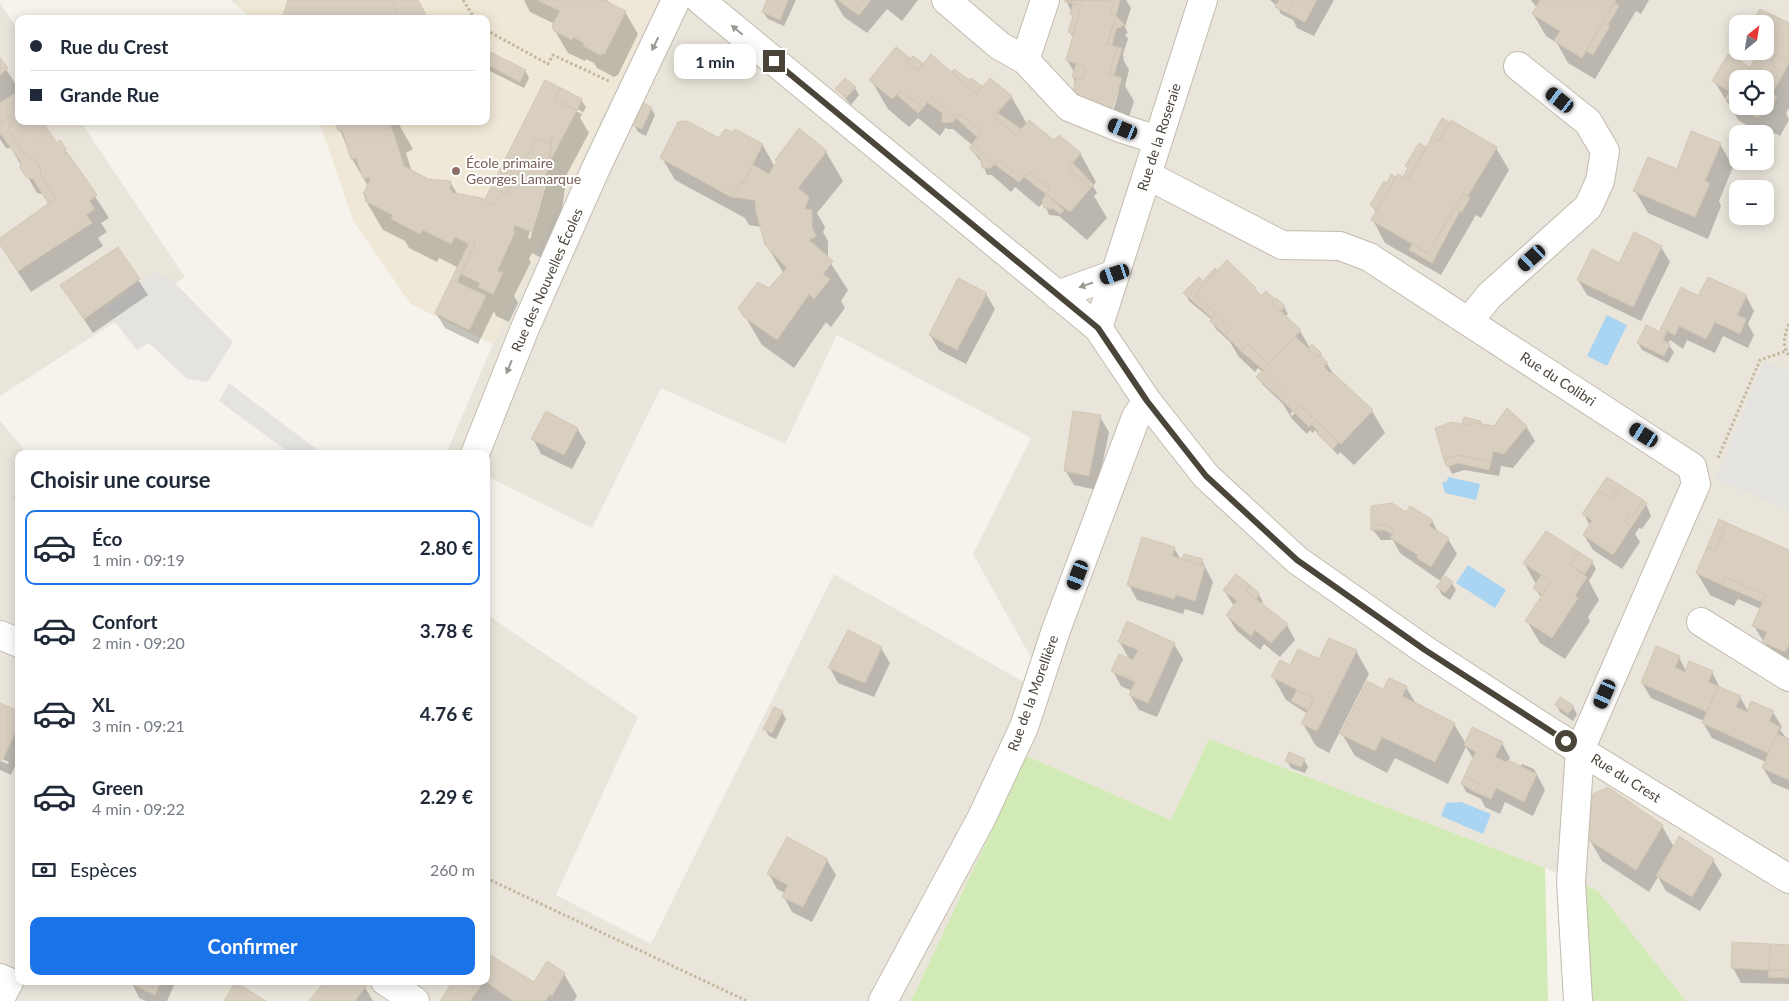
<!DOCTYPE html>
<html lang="fr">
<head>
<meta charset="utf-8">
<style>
  body { margin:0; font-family:Lato,sans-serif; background:#f6f6f7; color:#1f2937; height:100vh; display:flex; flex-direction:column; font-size:19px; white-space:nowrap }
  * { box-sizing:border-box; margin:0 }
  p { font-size:16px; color:#747a83 }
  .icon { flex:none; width:28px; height:28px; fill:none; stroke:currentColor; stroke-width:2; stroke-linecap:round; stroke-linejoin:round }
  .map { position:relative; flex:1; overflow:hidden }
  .side { position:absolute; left:15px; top:450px; width:475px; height:535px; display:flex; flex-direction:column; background:#fff; border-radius:10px; box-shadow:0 2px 12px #0003 }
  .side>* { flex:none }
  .top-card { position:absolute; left:15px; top:15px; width:475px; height:110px; border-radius:10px; box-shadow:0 2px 12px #0003; display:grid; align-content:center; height:110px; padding:0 15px; background:#fff }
  .needle { width:32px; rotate:30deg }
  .buttons { position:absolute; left:1729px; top:15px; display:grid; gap:10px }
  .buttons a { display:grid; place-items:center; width:45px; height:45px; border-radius:10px; background:#fff; box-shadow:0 2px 12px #0003; font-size:25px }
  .end { position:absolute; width:22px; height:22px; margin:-11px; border:6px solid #4b4439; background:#fff; box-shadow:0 0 0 2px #fff }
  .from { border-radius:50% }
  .bubble { position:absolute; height:35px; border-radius:10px; background:#fff; box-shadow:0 2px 12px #0003; font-size:16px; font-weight:700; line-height:35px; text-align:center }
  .car { position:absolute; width:15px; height:30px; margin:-15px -8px; border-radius:6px; box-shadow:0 0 4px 1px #0007; background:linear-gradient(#222 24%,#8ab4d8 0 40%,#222 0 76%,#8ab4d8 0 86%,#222 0) }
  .top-card b { display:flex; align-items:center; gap:18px; height:48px; font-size:19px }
  .top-card b+b { border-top:1px solid #e0e1e3 }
  .top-card i { width:12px; height:12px; background:#1f2937 }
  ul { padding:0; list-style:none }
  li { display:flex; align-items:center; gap:15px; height:75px; margin:0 10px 8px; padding:0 5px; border:2px solid transparent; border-radius:10px }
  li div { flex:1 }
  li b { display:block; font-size:19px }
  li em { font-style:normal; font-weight:700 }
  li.current { border-color:#1a73e8 }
  li>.icon { width:45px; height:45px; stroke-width:1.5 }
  h2 { padding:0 15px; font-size:22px; line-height:60px }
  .pay { display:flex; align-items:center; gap:12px; height:55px; padding:0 15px; font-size:19px }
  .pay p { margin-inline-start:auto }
  .action { display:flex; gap:10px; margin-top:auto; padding:10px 15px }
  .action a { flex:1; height:58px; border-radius:10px; background:#1a73e8; color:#fff; font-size:20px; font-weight:700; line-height:58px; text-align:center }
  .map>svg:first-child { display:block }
  .residential { fill:#eae5da; fill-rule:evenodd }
  .education { fill:#efe8d6 }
  .green { fill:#d2eab5 }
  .parking { fill:#e5e3e0 }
  .water { fill:#a9d4f2 }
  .shadow { fill:#0003; fill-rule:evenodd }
  .building { fill:#d8cfc1; stroke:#d3c7b4 }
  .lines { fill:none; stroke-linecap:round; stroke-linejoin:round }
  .minor-casing { stroke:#c2bbae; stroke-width:30 }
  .path { stroke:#c4b79f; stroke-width:3; stroke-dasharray:2.5 2.5; stroke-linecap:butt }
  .minor { stroke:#fff; stroke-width:28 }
  .oneway { fill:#9c9892 }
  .route { stroke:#4b4439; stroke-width:6 }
  .education-dot { fill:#8d6e63; stroke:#fff; stroke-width:2 }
  .labels { text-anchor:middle; stroke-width:4; stroke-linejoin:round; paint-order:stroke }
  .street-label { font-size:14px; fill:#4b4439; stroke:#fff }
  .education-label { font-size:14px; fill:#785e54; stroke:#fff; text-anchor:start }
</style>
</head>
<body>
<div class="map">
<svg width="1789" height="1001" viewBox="0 0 1789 1001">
  <rect width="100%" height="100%" fill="#f6f3ec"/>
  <path class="residential" d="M231 0H1789V1001H1686L1598 891 1545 868 1209 739 1171 820 1027 756 1049 690 973 554 1031 438 837 335 785 444 661 388 592 528 486 476V454H446L493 344 411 304 354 222 319 121H486V19H252ZM1738 24H1765V51H1738ZM1738 79H1765V106H1738ZM1738 134H1765V161H1738ZM1738 189H1765V216H1738Z
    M0 3 19 31V121H80L185 277 0 396Z
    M0 421 28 454H19V981H486V614L638 717 556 895 651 944 834 574 1029 685 1004 744 1027 758 911 1001H0Z"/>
  <path class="education" d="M240 0H658L493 344 411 304 354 222 319 121H486V19H252L237 5Z"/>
  <path class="green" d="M1209 739 1545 868 1548 1001H911L1027 756 1171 820Z
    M1583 884 1598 891 1686 1001H1593Z"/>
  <path class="parking" d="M156 271 172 280 233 342 208 382 187 379 149 343 137 350 105 309Z
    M1764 361 1789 371V510L1716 479Z
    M229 383 323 454H291L219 401Z"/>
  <path class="water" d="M1607 315 1627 325 1607 366 1587 356Z
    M1448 477 1480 484 1476 500 1445 493 1442 483 1447 481Z
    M1468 565 1506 590 1495 608 1456 583Z
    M1461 802 1491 814 1483 834 1441 816 1446 803Z"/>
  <path class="shadow" d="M524 0H607L610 4 625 12 638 34 618 75 614 77 597 68 594 63 586 59 585 61 568 53 555 31V24L530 12Z
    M769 0H796L784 26 768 19 763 12Z
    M834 0H918L902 21 887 9 867 33 844 17Z
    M1066 0H1126L1131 8 1125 27 1128 33 1125 34 1128 39 1123 54 1124 61 1129 70 1125 86 1134 101 1125 130 1086 118 1073 77 1074 72 1067 60 1073 38 1070 32 1074 18ZM1119 83V90L1112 115 1109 114Z
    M1270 0H1334L1314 36 1297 28 1293 20 1281 14 1277 6Z
    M1531 0H1649L1641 14 1636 11 1595 79 1568 63 1557 43 1546 36 1533 14 1537 8Z
    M1760 10 1789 25V108L1786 113 1789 120 1780 136 1775 133 1771 139 1765 134 1739 121 1714 81 1751 69 1760 51H1765V24ZM1738 79H1765V106H1738Z
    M486 51 525 70 529 78 524 88 486 69Z
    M913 57 923 66 958 79 954 72 982 89 1011 96 1027 124 1054 142 1080 153 1096 182 1093 186 1097 193 1094 196 1107 218 1087 240 1059 216 1049 215 1044 202 1039 207 1015 187 1011 192 992 175H987L982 163 970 148 972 145 953 129H947L946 127 940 136 918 118 909 127 888 109 871 80Z
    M0 60 19 89V121L56 145 60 142 109 218 101 223 107 232 98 238 103 246 31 292 12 263 0 240 49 204 43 194 37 193 11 148H6L0 139Z
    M545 82 581 100 586 107 580 118 589 133 567 174 562 209 547 261 532 253 529 259 531 262 514 296 518 303 509 322 496 316 494 311 478 344 445 328 436 313 459 268 439 258 437 262 409 248 405 241 383 230 366 201 364 194 368 186 352 159 336 121H397L413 149 406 153 412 172 428 180 450 182 458 195 481 199 490 205 487 199ZM571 106 583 112 582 114 571 109ZM547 181 530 239 528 238 543 185Z
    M855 88 859 95 851 105 837 89Z
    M651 108 655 115 646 136 638 132 634 125Z
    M799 130 826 152 843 181 817 213 825 227 823 232 828 241V259L848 290 841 301 845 308 831 327 826 322 794 368 762 345 740 308 769 290 784 274 766 244 761 227 749 225 745 218 675 180 662 158 720 139 762 144 775 167Z
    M1692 132 1720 144 1733 167 1719 201 1721 206 1708 239 1648 213 1635 191 1677 171Z
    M1419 145 1426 150 1496 148 1509 170 1481 218 1476 215 1441 275 1385 243 1373 220 1377 213 1371 205 1392 176 1406 180Z
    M1661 247 1670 262 1641 321 1587 295 1578 280Z
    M118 249 148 295 93 333 71 300Z
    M1215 270 1255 289 1260 296 1284 307 1288 314 1285 317 1300 331 1310 348 1320 353 1334 375 1372 411 1385 433 1354 465 1340 452 1338 455 1315 430 1313 433 1310 430 1307 434 1292 419 1283 404 1262 384 1258 377 1263 372 1258 368 1255 372 1239 357 1230 342 1215 328 1212 320 1189 301 1185 293 1203 282ZM1300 404 1302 405 1292 416 1290 414Z
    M1681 289 1699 297 1746 296 1754 311 1748 324 1754 335 1748 348 1723 336 1715 353 1687 340 1683 349 1670 340 1668 344 1674 352 1668 363 1642 350 1638 343 1661 333Z
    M986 294 995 309 966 364 939 350 930 335Z
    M1100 417 1109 432 1097 490 1074 485 1065 470Z
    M1465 418 1494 428 1526 426 1535 441 1513 468 1501 466 1499 476 1464 470 1452 474 1445 459 1463 426Z
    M577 428 586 443 572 469 541 454 533 439Z
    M19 492V505L14 496Z
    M1646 504 1651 516 1642 529 1639 528 1635 534 1640 542 1622 569 1593 550 1584 535 1590 526 1584 514Z
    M1406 513 1432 521 1439 534 1448 539 1457 554 1440 581 1452 583 1456 590 1450 600 1442 595 1438 587 1442 582 1400 553 1393 540H1381L1372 529Z
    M19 530V540L15 533Z
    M1174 548 1181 560 1202 561 1213 582 1203 615 1185 609 1183 614 1137 600 1129 585Z
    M1789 551V670L1777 664 1754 626 1761 609 1738 599 1734 606 1710 595 1697 573Z
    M1592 562 1596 569 1589 581 1599 600 1588 617 1590 621 1565 659 1540 643 1527 621 1542 598 1534 588 1536 584 1524 563Z
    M1250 586 1259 595 1263 602 1261 605 1287 625 1295 640 1280 657 1264 644 1260 650 1236 630 1227 615 1234 606 1224 590Z
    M1119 641 1174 644 1183 659 1157 717 1139 710 1130 695 1132 691 1121 686 1113 671 1130 660Z
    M881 648 890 663 874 697 838 683 830 668Z
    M1356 651 1369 674 1329 753 1316 746 1303 724 1308 714 1286 700 1273 677 1319 661Z
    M1679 657 1686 671 1712 672 1720 688 1740 697 1748 711 1773 712 1782 727 1780 730 1789 741V790L1772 783 1763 768 1766 762 1712 738 1703 723 1704 721 1651 698 1642 683Z
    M486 685 490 691 486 696Z
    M1406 687 1416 704 1454 724 1466 744 1502 743 1510 758 1508 762 1520 767 1522 764 1534 769 1545 790 1533 816 1505 802 1500 814 1485 807 1481 799 1466 792 1462 784 1474 760 1466 747 1448 784 1395 758 1387 773 1355 756 1342 734 1384 690Z
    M0 704 19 712V757L11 775 0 770V761L8 764 9 762 0 758Z
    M1556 705 1573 707 1577 714 1573 721 1560 712Z
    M782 712 786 719 776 739 769 736 765 729Z
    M1304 760 1308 767 1305 773 1291 768 1287 761Z
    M1662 826 1674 847 1713 860 1722 875 1700 911 1666 891 1658 877 1649 892 1602 861 1589 839Z
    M787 839 827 860 836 875 812 922 792 912 784 897 785 893 777 889 769 874Z
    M1789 946V984L1741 983 1733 968Z
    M564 974 577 996 574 1001H441L455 981 535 984Z
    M131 981H176L167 1001H146L139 998Z
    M358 981 365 987 373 1001H311Z"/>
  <path class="building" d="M288 0H392L399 16 394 19H282Z
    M392 0H418L428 19H394L399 16Z
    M537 0H604L626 11 605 53 600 55 583 46 584 43 573 37 572 40 554 31 552 26 560 11Z
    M767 0H788L780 20 762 12Z
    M838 0H863L854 12Z
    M863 0H871L859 15 854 12Z
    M1114 0 1110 15 1116 16 1107 44 1117 47 1109 74 1122 78 1112 108 1072 96 1076 78 1082 80 1086 67 1066 60 1081 6 1064 1Z
    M1114 0H1120L1116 16 1110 15Z
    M1279 0H1294L1287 13 1275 7Z
    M1294 0H1317L1305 22 1287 13Z
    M1540 0H1616L1582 58 1554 41 1560 31 1532 14Z
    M1615 3 1619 6 1608 25 1603 22Z
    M1073 4 1081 6 1074 34 1068 32 1073 16 1070 14Z
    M1760 9 1789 23V62L1776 54 1772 61 1774 67 1784 73 1772 93 1777 97 1767 114 1762 111 1758 118 1738 106H1765V79H1738V106L1725 99 1729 91 1712 81 1728 54 1750 67 1760 51 1763 53 1765 51V24H1751Z
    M1116 16 1125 25 1116 29 1112 45 1107 44Z
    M1603 22 1610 26 1593 55 1586 51Z
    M896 47 910 58 907 63 918 71 931 54 976 94 990 78 1012 96 994 117 1016 135 1029 120 1054 140 1059 135 1081 153 1068 169 1091 188 1070 212 1046 194 1050 189 1029 171 1022 179 998 159 994 164 972 144 982 131 960 114 956 118 931 97 923 108 901 90 892 99 869 80Z
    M1117 47 1122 48 1114 75 1109 74Z
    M486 50 526 70 520 82 486 64Z
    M1776 54 1789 62 1784 73 1774 67 1772 61Z
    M913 56 923 63 918 71 907 63Z
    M0 58 8 68 0 75Z
    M1076 64 1086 67 1082 80 1072 77Z
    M954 69 969 80 971 78 982 86 976 94 952 72Z
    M845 78 856 87 846 98 835 89Z
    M545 80 561 88 554 99 577 110 550 161 552 135 548 144 536 139 507 195 501 191 494 206 485 199Z
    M561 88 582 99 577 110 554 99Z
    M901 90 923 108 918 113 897 95Z
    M17 92 19 121H42L57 143 60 140 66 149 65 154 69 155 97 195 89 201 95 209 86 215 92 223 18 271 0 245V238L56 198 40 175 41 169 34 159 27 157 8 130 11 120 9 117 2 122 0 119V103Z
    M931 97 956 118 953 122 942 123V113L927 102Z
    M643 103 652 107 642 129 632 125Z
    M998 113 1021 129 1016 135 994 117Z
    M960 114 982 131 977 137 956 118Z
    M9 117 11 120 8 130 27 157 34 159 41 169 40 175 56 198 48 203 33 179 27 178 20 168 21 162 0 133V119L2 122Z
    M1442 118 1450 123 1439 141 1431 137Z
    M1451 120 1497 147 1468 196 1463 194 1428 253 1371 220 1398 174 1408 180 1432 137 1439 141Z
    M335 121H394L390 123 404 166 428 179 451 181 450 189 453 193 482 198 494 206 501 191 507 195 536 139 548 144 552 135 546 180 531 232 515 225 513 231 515 232 497 271 503 273 493 294 478 287 480 283 461 274 476 242 471 239 469 244 455 237 451 244 423 230 420 234 391 219 393 215 365 201 367 196 363 194 371 178H363L356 158 351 159 342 130 338 131Z
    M687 121 719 138 725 129 733 132 735 129 763 144 743 183 741 182 731 197 660 158 678 122Z
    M799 128 827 151 798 188 809 197 805 209 812 210V228L816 236 809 240 833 261 823 274 830 279 814 299 809 294 777 340 744 317 738 308 758 282 769 288 787 268 765 245 756 211 755 200 731 197 741 182 743 183 753 165 769 174 777 161 775 160Z
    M1691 131 1721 143 1705 181 1710 183 1695 217 1633 191 1648 157 1677 169Z
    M1419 143 1426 147 1408 180 1403 177 1408 168 1405 166Z
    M972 144 994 164 991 168H982L981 159 969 148Z
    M998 159 1022 179 1019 182 994 164Z
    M1073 163 1094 185 1091 188 1068 169Z
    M1029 171 1050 189 1046 194 1024 177Z
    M1391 174 1396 177 1377 210 1370 205 1384 181 1387 183Z
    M1046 194 1064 210 1060 214 1054 209 1044 208 1042 200Z
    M1463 194 1470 198 1462 212 1455 208Z
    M1455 208 1460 211 1432 263 1409 250 1412 244 1428 253Z
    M1634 232 1662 246 1633 307 1577 280 1592 249 1619 263Z
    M471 239 476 242 457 282 486 296 469 330 435 313Z
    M118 247 140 279 84 319 60 285Z
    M1227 260 1256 288 1255 289 1261 296 1266 291 1275 299 1272 303 1301 330 1269 364 1248 344 1241 351 1225 335 1231 329 1195 294Z
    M1215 268 1217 270 1195 294 1216 314 1212 318 1183 293 1199 277 1203 281Z
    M1708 277 1747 295 1737 315 1746 319 1740 334 1715 322 1706 339 1679 326 1675 335 1661 328 1681 287 1698 296Z
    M958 278 987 293 957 350 929 335Z
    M1276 298 1285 306 1281 311 1272 303Z
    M1216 314 1231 329 1225 335 1210 321Z
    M1646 325 1660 332 1661 328 1667 331 1663 340 1670 344 1664 356 1637 343Z
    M1295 336 1317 357 1320 355 1328 363 1324 367 1330 373 1332 372 1373 410 1341 444 1300 406 1294 412 1277 396 1283 390 1263 370Z
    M1248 344 1269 364 1263 370 1241 351Z
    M1312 344 1321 353 1317 357 1308 349Z
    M1263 370 1283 390 1277 396 1256 377Z
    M1300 406 1315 420 1309 427 1294 412Z
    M1507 408 1527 426 1504 454 1493 451 1491 462 1458 455 1444 460 1435 428 1452 422 1470 426 1471 422 1494 426Z
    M546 411 578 428 564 455 531 439Z
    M1073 411 1101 415 1089 476 1064 471Z
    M1464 417 1481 421 1480 424 1471 422 1470 426 1462 424Z
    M1315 420 1339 442 1333 449 1317 434 1319 432 1311 424Z
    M1458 455 1491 462 1489 470 1458 463 1447 467 1444 460Z
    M1607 477 1620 485 1611 499 1598 490Z
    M1620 485 1643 500 1633 515 1630 514 1625 522 1632 526 1613 555 1583 535 1592 520 1582 514 1598 490 1611 499Z
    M1643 500 1647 503 1632 526 1625 522 1630 514 1633 515Z
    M1392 503 1406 512 1410 506 1433 520 1429 526 1449 538 1431 567 1417 558 1418 555 1390 538 1395 530 1386 525H1371V506Z
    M1719 519 1727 523 1715 550 1707 547Z
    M1727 523 1789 550V645L1785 652 1762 642 1767 632 1752 626 1766 595 1725 577 1722 585 1696 573 1707 547 1715 550Z
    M1371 525H1386L1395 530 1392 534 1384 530H1371Z
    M1546 531 1579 552 1570 565 1587 577 1575 596 1578 598 1552 638 1525 621 1551 581 1523 563Z
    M1142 537 1175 547 1172 556 1205 566 1195 601 1176 595 1174 599 1127 585Z
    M1579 552 1593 561 1585 574 1570 565Z
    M1184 554 1203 559 1201 565 1182 559Z
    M1236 574 1250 585 1246 591 1288 624 1271 643 1255 630 1251 636 1226 615 1237 601 1223 590Z
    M1541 575 1551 581 1543 595 1533 588Z
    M1445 576 1453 582 1445 593 1436 587Z
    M1725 577 1766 595 1762 602 1722 585Z
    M1250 585 1260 594 1256 599 1246 591Z
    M1127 621 1175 643 1148 703 1129 695 1135 682 1111 671 1119 654 1133 660 1138 650 1118 642Z
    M848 630 882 647 865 683 828 668Z
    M1329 638 1357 650 1317 731 1301 724 1314 698 1271 677 1280 660 1290 665 1298 649 1319 659Z
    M1656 646 1680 656 1675 667 1685 672 1689 661 1713 671 1708 682 1718 686 1707 712 1641 683Z
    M1389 678 1407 686 1402 696 1455 723 1435 762 1382 737 1375 751 1340 734 1367 681 1383 689Z
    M1718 686 1741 696 1736 707 1747 712 1751 701 1774 711 1769 721 1780 727 1768 753 1702 723Z
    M1297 690 1314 698 1308 710 1291 701Z
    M1560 697 1574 706 1568 714 1555 705Z
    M0 703 19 711V724L2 761 0 759Z
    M774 707 783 711 772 733 763 729Z
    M1472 727 1503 742 1495 757 1506 762 1508 760 1537 774 1524 802 1496 788 1491 799 1475 792 1479 783 1464 777 1476 752 1464 745Z
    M1777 734 1789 739V780L1762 768Z
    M1289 752 1305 759 1301 767 1285 761Z
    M1464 777 1479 783 1475 792 1461 784Z
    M1608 787 1663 825 1636 870 1587 839 1593 794Z
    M1679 836 1714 859 1692 897 1656 876Z
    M787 837 828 859 803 907 782 897 788 885 767 874Z
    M1732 942 1770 944 1769 970 1731 968Z
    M1770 944 1789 945V972L1786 970H1769Z
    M490 955 534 982 547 961 565 973 552 996 550 994 545 1001H513L485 981 486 962Z
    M1769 970H1786L1789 972V978L1768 977Z
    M130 981H161L155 995 129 983Z
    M325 981H360L366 986 355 1001H309Z
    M453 981H484L470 1001H440Z
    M235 982 266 1001H224Z"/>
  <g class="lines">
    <g class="minor-casing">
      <path id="minor" d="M700 0 1098 328 1147 401 1206 476 1297 560 1425 650 1552 733 1789 879
        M946 0 1000 46 1025 60 1069 107 1123 129 1158 140
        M1025 60 1045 0
        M1147 175 1282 245 1340 246 1369 257 1692 467 1696 484 1580 750 1571 882 1578 1001
        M1057 295 1115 274
        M1469 321 1489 296 1588 207 1600 181 1605 151 1588 122 1518 66
        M1098 328 1203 0
        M475 454 525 328 596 168 676 0
        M1701 622 1789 677
        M0 635 19 643
        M0 978 9 982 0 999
        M385 981 415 1001
        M883 1001 981 819 1024 727 1056 630 1136 417 1147 401"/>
    </g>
    <path class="path" d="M463 0 475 19
      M486 30 548 64 553 55 609 81
      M1789 324C1784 336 1782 345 1789 356
      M1718 458 1760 360 1786 351
      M486 878 747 1001"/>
    <use href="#minor" class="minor"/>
  </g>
  <defs><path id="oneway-solid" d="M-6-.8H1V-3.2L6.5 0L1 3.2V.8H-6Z" transform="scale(1.25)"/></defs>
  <g class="oneway">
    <use href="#oneway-solid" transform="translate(737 30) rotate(-140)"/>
    <use href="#oneway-solid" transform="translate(655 44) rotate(116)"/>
    <use href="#oneway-solid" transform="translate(1086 285) rotate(161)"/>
    <use href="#oneway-solid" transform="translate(509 367) rotate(112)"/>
  </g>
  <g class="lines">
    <path class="route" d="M774 61 1098 328 1147 401 1206 476 1297 560 1425 650 1566 741"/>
  </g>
  <circle class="education-dot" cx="456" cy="171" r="5"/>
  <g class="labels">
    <g class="street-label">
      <text transform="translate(1159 137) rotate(-72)" y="5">Rue de la Roseraie</text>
      <text transform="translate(547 280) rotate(-66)" y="5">Rue des Nouvelles Écoles</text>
      <text transform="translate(1558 379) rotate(33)" y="5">Rue du Colibri</text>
      <text transform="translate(1033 693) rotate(-70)" y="5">Rue de la Morellière</text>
      <text transform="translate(1626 778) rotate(32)" y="5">Rue du Crest</text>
    </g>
    <g class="education-label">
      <text x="466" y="168">École primaire<tspan x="466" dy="16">Georges Lamarque</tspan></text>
    </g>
  </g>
</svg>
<div class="buttons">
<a><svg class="needle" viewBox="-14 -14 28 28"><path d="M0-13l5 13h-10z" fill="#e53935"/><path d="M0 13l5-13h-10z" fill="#747a83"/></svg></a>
<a><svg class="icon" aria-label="locate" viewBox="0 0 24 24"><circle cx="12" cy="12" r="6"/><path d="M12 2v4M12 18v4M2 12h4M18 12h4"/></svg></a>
<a>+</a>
<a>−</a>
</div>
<i class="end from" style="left:1566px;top:741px"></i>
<i class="end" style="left:774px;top:61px"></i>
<div class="bubble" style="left:674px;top:44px;width:82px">1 min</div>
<i class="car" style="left:1560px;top:100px;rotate:308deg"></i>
<i class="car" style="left:1123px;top:129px;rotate:292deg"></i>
<i class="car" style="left:1532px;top:258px;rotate:228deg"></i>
<i class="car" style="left:1115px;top:274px;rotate:251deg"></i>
<i class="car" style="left:1644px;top:435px;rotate:303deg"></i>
<i class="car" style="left:1078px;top:575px;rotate:201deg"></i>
<i class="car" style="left:1605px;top:694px;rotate:204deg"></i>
<div class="top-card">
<b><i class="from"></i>Rue du Crest</b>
<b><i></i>Grande Rue</b>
</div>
<section class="side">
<h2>Choisir une course</h2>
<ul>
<li class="current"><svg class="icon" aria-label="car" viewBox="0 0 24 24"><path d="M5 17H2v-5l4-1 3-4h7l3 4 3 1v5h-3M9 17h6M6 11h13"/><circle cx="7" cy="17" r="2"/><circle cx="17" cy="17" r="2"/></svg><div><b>Éco</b><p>1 min · 09:19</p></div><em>2.80 €</em></li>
<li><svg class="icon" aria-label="car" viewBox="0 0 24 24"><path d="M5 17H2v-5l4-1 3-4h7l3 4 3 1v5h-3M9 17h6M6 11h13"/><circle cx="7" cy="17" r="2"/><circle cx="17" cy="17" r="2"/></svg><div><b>Confort</b><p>2 min · 09:20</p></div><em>3.78 €</em></li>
<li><svg class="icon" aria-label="car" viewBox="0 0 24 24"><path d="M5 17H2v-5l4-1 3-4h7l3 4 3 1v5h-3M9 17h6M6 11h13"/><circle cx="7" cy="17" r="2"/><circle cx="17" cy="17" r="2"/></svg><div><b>XL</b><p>3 min · 09:21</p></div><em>4.76 €</em></li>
<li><svg class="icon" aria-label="car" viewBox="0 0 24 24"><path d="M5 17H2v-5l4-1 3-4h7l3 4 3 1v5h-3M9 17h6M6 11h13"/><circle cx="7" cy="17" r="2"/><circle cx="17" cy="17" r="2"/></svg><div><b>Green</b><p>4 min · 09:22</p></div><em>2.29 €</em></li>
</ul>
<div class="pay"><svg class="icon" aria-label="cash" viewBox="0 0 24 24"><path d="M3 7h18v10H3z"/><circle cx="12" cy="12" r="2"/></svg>Espèces<p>260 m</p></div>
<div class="action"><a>Confirmer</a></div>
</section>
</div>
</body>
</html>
